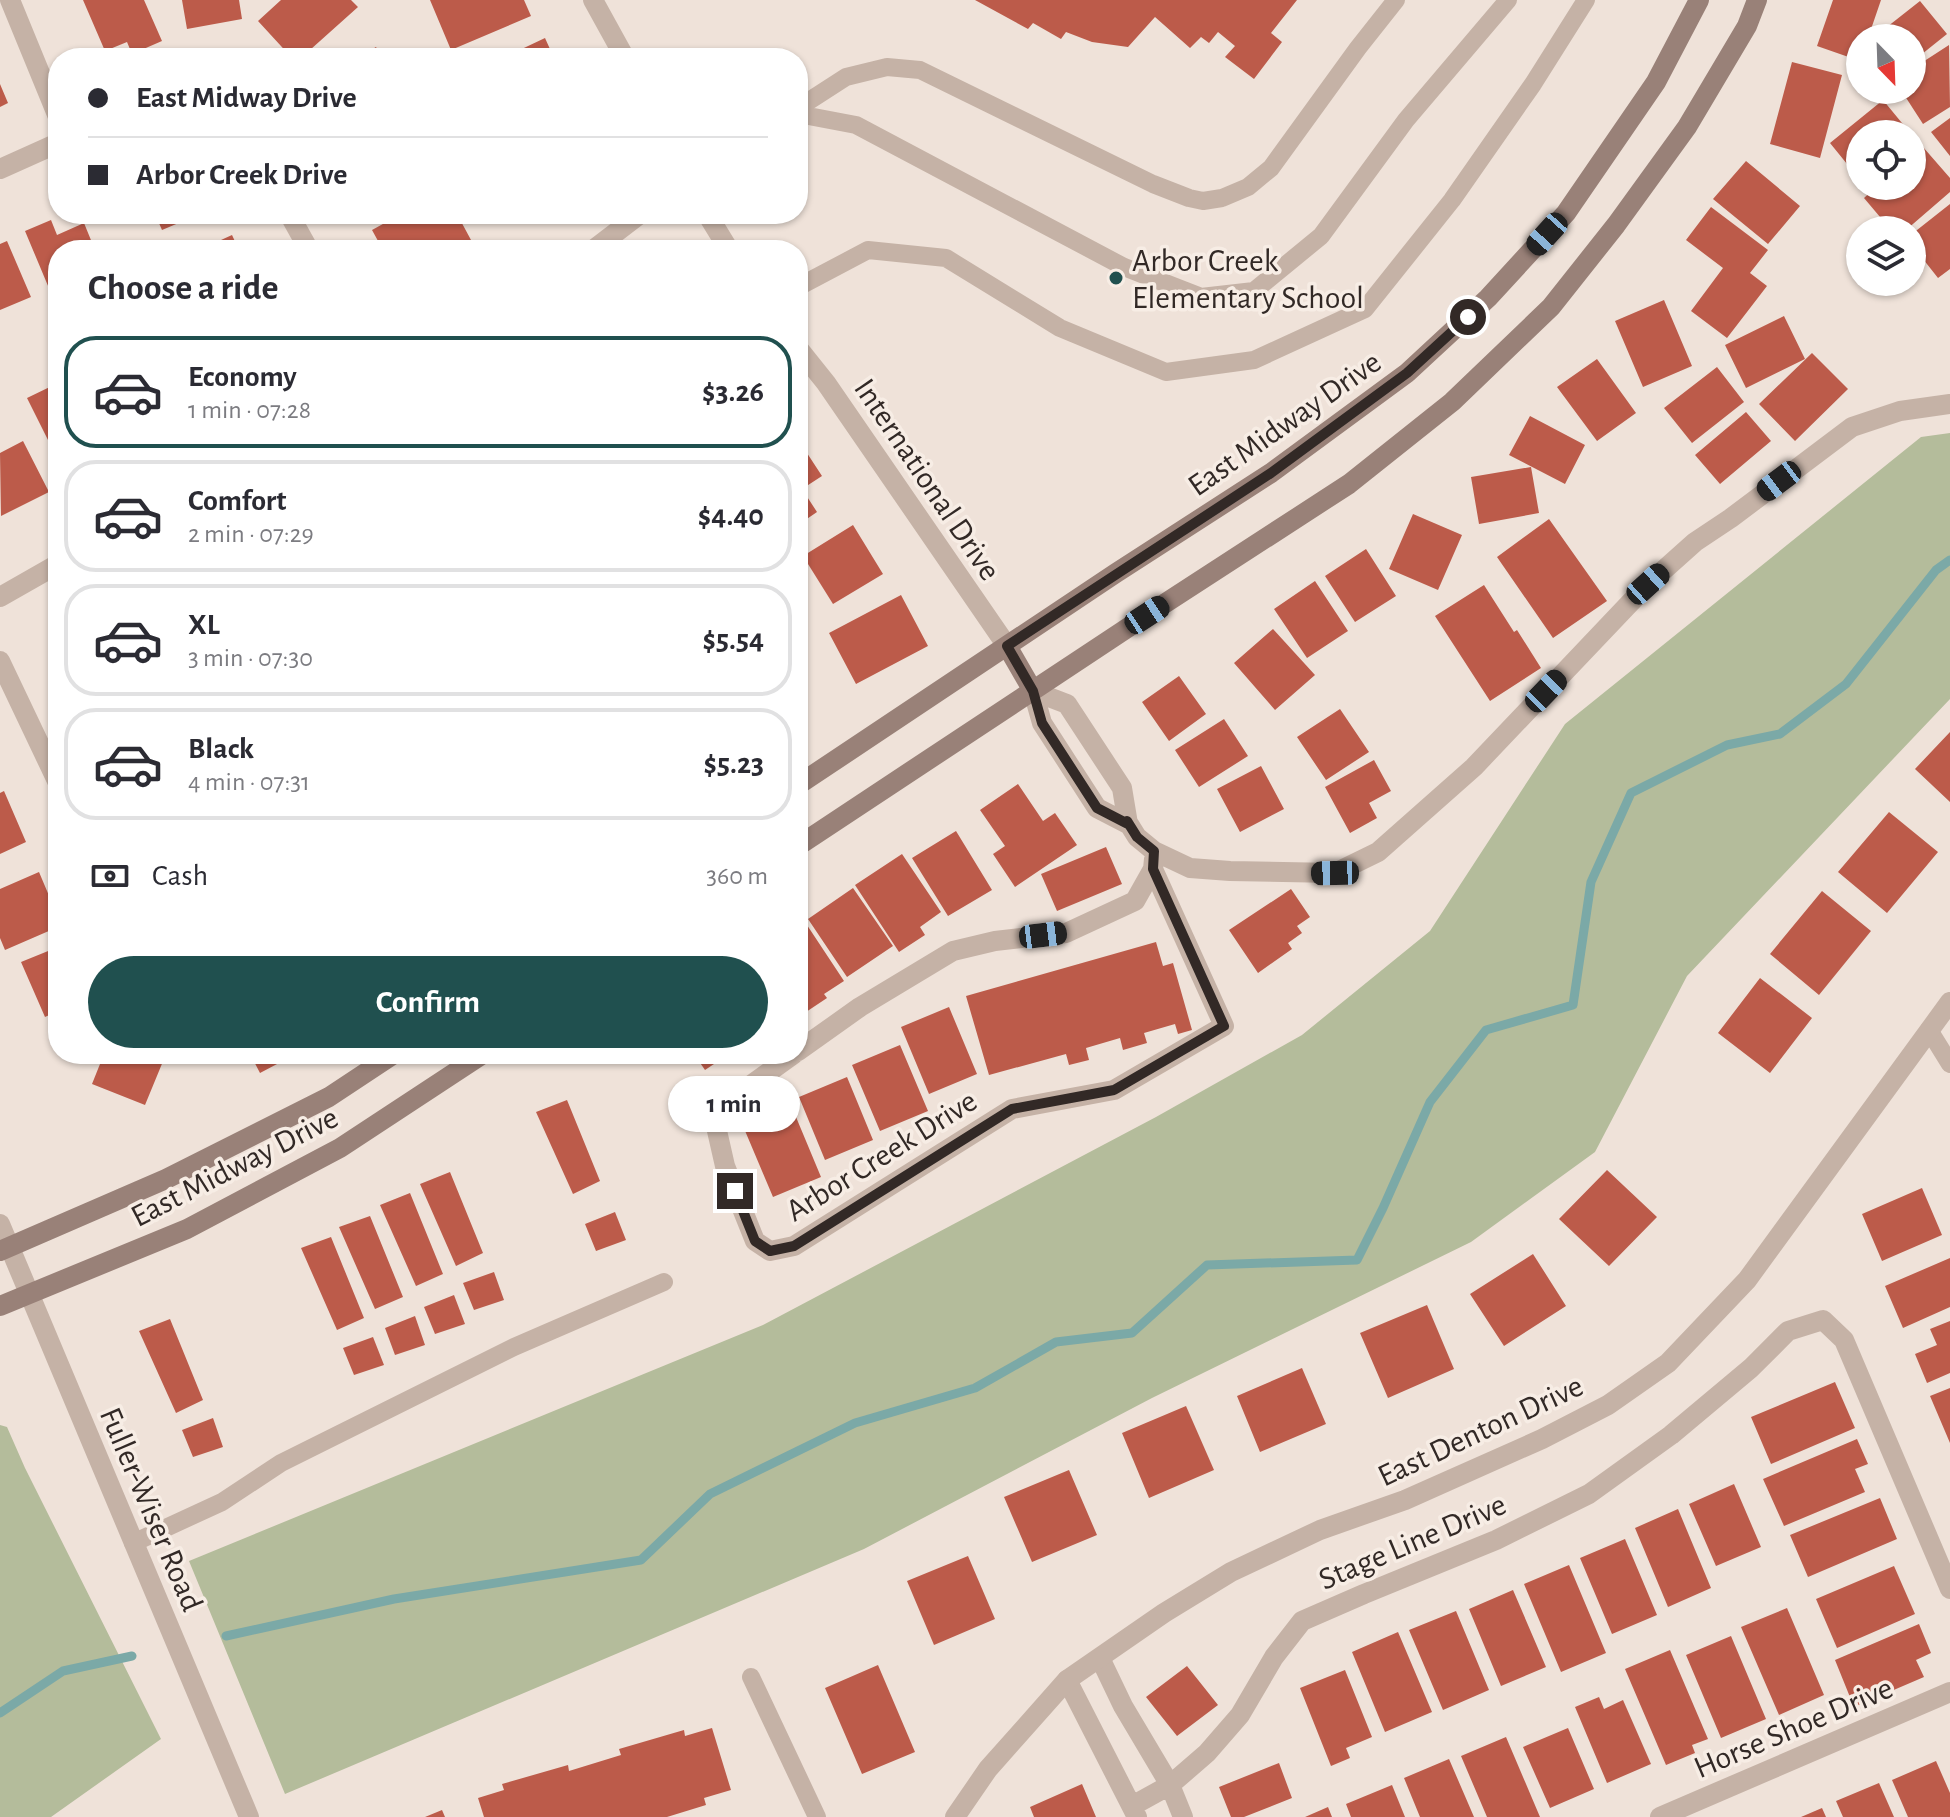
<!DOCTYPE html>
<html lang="en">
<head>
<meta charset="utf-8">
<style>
  body { margin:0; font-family:"Alegreya Sans",sans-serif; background:#f2f2f3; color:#2b2b33; height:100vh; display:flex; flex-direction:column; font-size:30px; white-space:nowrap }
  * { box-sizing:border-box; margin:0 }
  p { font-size:26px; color:#7c7c81 }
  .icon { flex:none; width:44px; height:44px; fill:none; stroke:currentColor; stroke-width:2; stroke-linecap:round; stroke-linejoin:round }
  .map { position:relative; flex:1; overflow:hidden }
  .panel { position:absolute; left:48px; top:240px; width:760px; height:824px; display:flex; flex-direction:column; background:#fff; border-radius:32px; box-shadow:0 2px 6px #0004 }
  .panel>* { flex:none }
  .banner { position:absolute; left:48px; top:48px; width:760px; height:176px; border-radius:32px; box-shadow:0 2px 6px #0004; display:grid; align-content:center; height:176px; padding:0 40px; background:#fff }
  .needle { width:52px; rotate:157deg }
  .tools { position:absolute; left:1846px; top:24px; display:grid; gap:16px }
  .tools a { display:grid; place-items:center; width:80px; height:80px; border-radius:50%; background:#fff; box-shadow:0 2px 6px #0004; font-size:40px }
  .end { position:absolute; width:36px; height:36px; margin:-18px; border:10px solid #322926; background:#fff; box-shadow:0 0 0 4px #fff }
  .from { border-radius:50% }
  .bubble { position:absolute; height:56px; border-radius:28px; background:#fff; box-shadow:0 2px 6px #0004; font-size:26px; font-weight:700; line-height:56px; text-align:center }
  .car { position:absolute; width:24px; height:48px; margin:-24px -12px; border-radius:10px; box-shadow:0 0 6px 2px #0007; background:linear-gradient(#222 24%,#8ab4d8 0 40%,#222 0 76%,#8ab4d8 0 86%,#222 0) }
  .banner b { display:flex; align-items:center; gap:28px; height:76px; font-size:30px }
  .banner b+b { border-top:2px solid #e1e1e2 }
  .banner i { width:20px; height:20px; background:#2b2b33 }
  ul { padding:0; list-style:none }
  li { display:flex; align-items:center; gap:24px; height:112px; margin:0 16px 12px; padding:0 24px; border:4px solid #e1e1e2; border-radius:32px }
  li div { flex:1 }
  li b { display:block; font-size:30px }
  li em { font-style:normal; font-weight:700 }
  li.selected { border-color:#20504f }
  li>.icon { width:72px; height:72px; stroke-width:1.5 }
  h2 { padding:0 40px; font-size:36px; line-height:96px }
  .pay { display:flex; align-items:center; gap:20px; height:88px; padding:0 40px; font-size:30px }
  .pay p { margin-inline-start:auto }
  .cta { display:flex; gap:16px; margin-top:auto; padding:16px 40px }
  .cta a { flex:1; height:92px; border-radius:48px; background:#20504f; color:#fff; font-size:32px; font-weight:700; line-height:92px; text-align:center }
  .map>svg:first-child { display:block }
  .green { fill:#b4bc9b }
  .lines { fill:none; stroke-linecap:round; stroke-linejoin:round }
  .stream { stroke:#7ba9a7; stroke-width:9 }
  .building { fill:#bc5b4a }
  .service { stroke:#c5b2a6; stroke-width:18 }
  .minor { stroke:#c5b2a6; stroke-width:20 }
  .tertiary { stroke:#c5b2a6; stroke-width:20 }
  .secondary { stroke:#998178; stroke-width:20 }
  .route { stroke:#322926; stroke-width:10 }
  .poi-dot { fill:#20504f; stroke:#f7ede5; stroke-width:3 }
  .labels { text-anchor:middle; stroke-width:7; stroke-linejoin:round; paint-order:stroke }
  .poi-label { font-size:32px; fill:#322926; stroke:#f7ede5; text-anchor:start }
  .street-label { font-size:32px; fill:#322926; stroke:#f7ede5 }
</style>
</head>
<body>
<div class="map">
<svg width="1950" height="1817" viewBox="0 0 1950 1817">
  <rect width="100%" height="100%" fill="#efe2d9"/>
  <path class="green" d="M1950 433V699L1687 976 1595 1152 1471 1242 1152 1398 864 1549 285 1794 189 1561 763 1325 1156 1117 1302 1035 1430 931 1565 724 1921 437Z
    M0 1425 7 1427 25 1468 161 1739 51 1817H0Z"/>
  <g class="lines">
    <path class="stream" d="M226 1636 394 1599 641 1560 710 1494 855 1423 975 1388 1056 1342 1132 1333 1207 1265 1357 1260 1383 1208 1430 1102 1486 1030 1573 1005 1591 882 1631 793 1727 745 1780 734 1846 684 1936 570 1950 560
      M0 1713 63 1671 132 1656"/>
  </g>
  <path class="building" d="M83 0H144L162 41 132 54 127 42 105 51Z
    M182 0H239L242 19 187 29Z
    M281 0H351L358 7 301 58H292L258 21Z
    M430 0H524L531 16 451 50Z
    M975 0H1297L1271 33 1282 42 1254 79 1225 57 1235 46 1218 32 1209 43 1201 37 1190 48 1155 17 1128 47 1092 42 1066 32 1061 39 1033 23 1028 29Z
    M1833 0H1881L1868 38H1860V61L1817 46Z
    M1920 1 1947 34 1912 62V38H1873Z
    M545 38 554 58H503Z
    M1949 45 1950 107 1923 124 1901 90H1912V69Z
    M376 47 382 58H357Z
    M1792 62 1842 75 1820 158 1770 144Z
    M0 84 8 103 0 107Z
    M1883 100 1911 134H1860V180L1830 143Z
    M1950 118V156L1931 132Z
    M1923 147 1950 178V192L1906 230H1891L1864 198 1877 186H1912V156Z
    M1746 161 1800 206 1768 244 1713 199Z
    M1950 204V269L1938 278 1912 245V234Z
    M1711 207 1768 250 1750 273 1767 286 1727 338 1691 311 1723 268 1686 240Z
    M155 214H200L162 230Z
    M401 214H457L471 240 453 250H383L372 230Z
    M51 220 57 235 84 223 95 250H58V290L51 293 25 231Z
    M232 235 239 250H199Z
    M7 241 31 297 0 310V244Z
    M1664 300 1692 366 1643 387 1615 321Z
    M1784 316 1805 359 1746 388 1725 345Z
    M1812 353 1848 389 1795 441 1759 404Z
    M1597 359 1636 413 1597 441 1557 387Z
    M1717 367 1744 402 1692 443 1664 408Z
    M58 383V460L27 398Z
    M1746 412 1771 441 1720 484 1695 455Z
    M1530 416 1585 445 1565 484 1509 455Z
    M23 441 49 492 1 516 0 453Z
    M805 450 822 476 802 489 817 512 798 525V454Z
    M1531 467 1539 513 1479 524 1471 477Z
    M1413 514 1462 535 1438 590 1389 569Z
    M1549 519 1607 601 1553 638 1497 557Z
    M853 525 883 574 833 604 803 556Z
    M1366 549 1396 596 1355 622 1325 576Z
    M1315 581 1348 631 1307 658 1274 609Z
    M1484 585 1514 632 1517 630 1541 668 1490 701 1435 616Z
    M901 595 928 646 856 684 829 633Z
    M1273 629 1315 675 1275 710 1234 663Z
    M1179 676 1206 714 1169 741 1142 702Z
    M1340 709 1369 752 1326 780 1297 737Z
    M1224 719 1248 756 1199 787 1175 750Z
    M1950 732V802L1915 769Z
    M1374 760 1391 791 1369 803 1377 818 1350 833 1325 787Z
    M1261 766 1284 809 1240 832 1217 789Z
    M1018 784 1043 821 1055 813 1077 845 1015 887 993 854 1005 846 980 810Z
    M4 791 26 842 0 854V793Z
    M1889 812 1938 852 1887 913 1838 872Z
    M956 831 992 890 948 916 912 858Z
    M1106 847 1122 884 1057 911 1041 874Z
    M902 854 941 912 920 927 925 935 899 952 855 885Z
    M39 872 58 917V927L5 950 0 938V889Z
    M853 888 893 946 847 977 808 919Z
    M1291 889 1310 917 1297 926 1302 933 1288 943 1292 949 1258 973 1229 930Z
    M1822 891 1871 931 1819 995 1770 954Z
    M803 919 844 981 824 994 827 998 806 1012 798 999V922Z
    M1156 942 1163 966 1173 963 1192 1030 1178 1034 1175 1024 1144 1033 1147 1043 1123 1050 1120 1038 1086 1048 1089 1060 1069 1065 1066 1054 989 1075 966 996Z
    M58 947V1011L45 1017 21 962Z
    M1760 978 1812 1018 1770 1073 1718 1033Z
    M949 1007 977 1074 929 1094 901 1027Z
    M900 1045 928 1111 880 1131 852 1065Z
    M104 1054H166L145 1105 92 1084Z
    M250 1054H296L260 1073Z
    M694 1054H729L705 1070Z
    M847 1077 873 1140 825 1160 799 1097Z
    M567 1100 600 1181 573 1194 536 1112Z
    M791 1105 821 1177 773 1197 743 1126Z
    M1607 1170 1657 1217 1609 1266 1559 1219Z
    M450 1172 483 1253 456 1266 420 1184Z
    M1922 1188 1942 1235 1882 1261 1862 1214Z
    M410 1193 443 1274 416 1286 380 1205Z
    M615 1212 626 1240 596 1251 585 1224Z
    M370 1216 403 1297 375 1309 339 1227Z
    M331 1237 364 1318 337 1330 301 1248Z
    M1533 1254 1566 1306 1504 1346 1470 1294Z
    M1950 1258V1307L1903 1328 1885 1286Z
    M494 1272 504 1300 474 1310 463 1283Z
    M454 1295 465 1324 435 1334 424 1307Z
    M1427 1305 1454 1369 1388 1398 1360 1333Z
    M415 1316 425 1345 395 1355 385 1328Z
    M170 1319 203 1400 176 1413 139 1331Z
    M1950 1321V1373L1927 1383 1915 1354 1937 1345 1930 1329Z
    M373 1337 384 1365 354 1375 343 1348Z
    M1302 1368 1326 1424 1260 1452 1237 1396Z
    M1835 1382 1855 1428 1771 1464 1751 1417Z
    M1950 1388V1443L1930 1396Z
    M1186 1406 1214 1470 1149 1498 1122 1433Z
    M213 1418 223 1447 193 1457 182 1430Z
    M1857 1439 1868 1464 1855 1469 1865 1492 1784 1526 1763 1479Z
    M1069 1470 1097 1535 1032 1562 1004 1497Z
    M1734 1484 1761 1547 1716 1566 1689 1504Z
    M1880 1498 1897 1539 1808 1577 1790 1535Z
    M1678 1509 1711 1588 1668 1607 1635 1528Z
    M1625 1539 1657 1615 1612 1634 1580 1558Z
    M968 1556 995 1619 934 1645 907 1581Z
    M1569 1565 1606 1653 1561 1672 1524 1584Z
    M1894 1566 1915 1614 1837 1648 1816 1599Z
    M1513 1590 1546 1667 1501 1686 1469 1609Z
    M1787 1608 1824 1695 1779 1715 1741 1627Z
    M1456 1611 1489 1690 1443 1710 1409 1630Z
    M1919 1624 1931 1653 1916 1660 1924 1677 1854 1707 1835 1660Z
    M1398 1632 1432 1712 1385 1732 1352 1652Z
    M1731 1636 1766 1719 1721 1738 1686 1655Z
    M1670 1650 1708 1739 1692 1745 1695 1753 1666 1765 1625 1669Z
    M878 1665 915 1752 862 1774 825 1688Z
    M1187 1666 1218 1705 1177 1736 1146 1697Z
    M1345 1670 1372 1737 1346 1748 1350 1758 1331 1766 1300 1688Z
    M1599 1697 1604 1709 1623 1700 1651 1764 1607 1783 1575 1707Z
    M712 1728 731 1790 704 1798 706 1805 667 1817H484L478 1798 504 1790 502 1784 568 1765 569 1771 621 1755 619 1749 684 1730 685 1736Z
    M1568 1728 1594 1789 1550 1808 1523 1747Z
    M1506 1737 1540 1817H1487L1461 1756Z
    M1449 1759 1474 1817H1420L1404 1778Z
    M1936 1761 1950 1793V1817H1908L1892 1780Z
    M1279 1763 1292 1798 1244 1817H1231L1219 1787Z
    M1879 1783 1894 1817H1843L1836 1801Z
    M1082 1784 1096 1817H1034L1030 1807Z
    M1392 1785 1405 1817H1351L1346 1804Z
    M1328 1807 1332 1817H1305Z
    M1822 1808 1826 1817H1801Z
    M442 1810 445 1817H425Z"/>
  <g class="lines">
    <path class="service" d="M798 108 846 77 887 67 920 70 1153 184 1189 198 1203 201 1222 198 1248 187 1271 168 1358 48 1396 0
      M798 114 856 125 1124 267 1201 297 1254 291 1321 236 1406 120 1508 0
      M798 287 868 250 946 258 1060 328 1166 372 1254 360 1365 309 1452 200 1533 84 1586 0
      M1929 1030 1950 1064
      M133 1543 222 1502 281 1463 514 1347 664 1282
      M751 1677 817 1817"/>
    <path class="minor" d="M10 0 58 117
      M593 0 625 58
      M0 169 58 143
      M289 214 309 250
      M707 214 729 250
      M593 250 640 214
      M798 348 826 383 1007 646
      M0 597 58 564
      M0 661 58 783
      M1033 691 1067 704 1122 788 1128 824
      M1033 691 1042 723 1097 808 1128 824
      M1127 821 1137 837 1154 851 1190 868 1230 871 1335 873 1378 852 1474 767 1648 584 1695 542 1731 518 1852 427 1900 411 1950 404
      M798 1051 860 1007 953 951 995 941 1066 933 1135 901 1153 869 1154 859
      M794 1054 730 1100 715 1122 725 1166 755 1241 770 1251 794 1246 1012 1109 1114 1090 1224 1026 1153 869
      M1100 1658 1123 1706 1170 1785 1183 1817
      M1067 1680 1137 1817
      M1132 1806 1170 1785 1207 1753 1240 1715 1274 1657 1302 1621 1364 1594 1496 1540 1589 1494 1671 1435 1751 1368 1788 1331 1823 1320 1844 1340 1950 1589
      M1660 1817 1950 1692"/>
    <path class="tertiary" d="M0 1224 249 1817
      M955 1817 988 1769 1067 1680 1164 1613 1231 1572 1320 1530 1405 1500 1542 1439 1608 1405 1668 1363 1747 1280 1950 1002"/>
    <path class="secondary" d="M1007 646 1033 691
      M798 785 1116 573 1271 473 1407 373 1488 298 1566 213 1656 82 1699 0
      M798 846 1147 615 1349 484 1452 402 1551 307 1616 225 1687 127 1747 26 1757 0
      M0 1251 166 1179 329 1097 394 1054
      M0 1306 187 1229 340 1148 483 1054"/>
  </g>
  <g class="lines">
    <path class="route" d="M735 1191 755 1241 770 1251 794 1246 1012 1109 1114 1090 1224 1026 1153 869 1154 851 1137 837 1127 821 1128 824 1097 808 1042 723 1033 691 1007 646 1271 473 1407 373 1468 317"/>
  </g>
  <circle class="poi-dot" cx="1116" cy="278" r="8"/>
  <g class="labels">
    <g class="poi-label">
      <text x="1132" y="271">Arbor Creek<tspan x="1132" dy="37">Elementary School</tspan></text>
    </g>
    <g class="street-label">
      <text transform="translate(1284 423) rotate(-35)" y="11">East Midway Drive</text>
      <text transform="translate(928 479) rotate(56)" y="11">International Drive</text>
      <text transform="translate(881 1155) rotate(-32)" y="11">Arbor Creek Drive</text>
      <text transform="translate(234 1166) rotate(-27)" y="11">East Midway Drive</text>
      <text transform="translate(1480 1430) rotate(-25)" y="11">East Denton Drive</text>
      <text transform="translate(152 1509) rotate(67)" y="11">Fuller-Wiser Road</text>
      <text transform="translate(1412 1541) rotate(-23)" y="11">Stage Line Drive</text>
      <text transform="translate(1793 1727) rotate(-23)" y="11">Horse Shoe Drive</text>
    </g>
  </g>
</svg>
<div class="tools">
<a><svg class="needle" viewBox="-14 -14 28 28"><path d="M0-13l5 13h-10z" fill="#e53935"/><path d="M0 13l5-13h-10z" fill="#7c7c81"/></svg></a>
<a><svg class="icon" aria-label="locate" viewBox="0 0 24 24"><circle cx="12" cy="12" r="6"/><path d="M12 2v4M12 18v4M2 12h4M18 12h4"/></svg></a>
<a><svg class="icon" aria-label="layers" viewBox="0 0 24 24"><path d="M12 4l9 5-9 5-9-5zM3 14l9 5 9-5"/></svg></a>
</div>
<i class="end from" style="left:1468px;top:317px"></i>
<i class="end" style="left:735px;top:1191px"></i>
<div class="bubble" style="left:668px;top:1076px;width:132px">1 min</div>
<i class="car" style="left:1547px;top:234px;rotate:222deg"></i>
<i class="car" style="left:1779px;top:481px;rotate:233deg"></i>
<i class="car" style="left:1648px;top:584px;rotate:48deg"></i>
<i class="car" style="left:1147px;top:615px;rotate:57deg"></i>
<i class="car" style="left:1546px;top:691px;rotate:44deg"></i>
<i class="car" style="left:1335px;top:873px;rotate:269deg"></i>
<i class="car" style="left:1043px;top:935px;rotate:83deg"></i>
<div class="banner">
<b><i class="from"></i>East Midway Drive</b>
<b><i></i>Arbor Creek Drive</b>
</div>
<section class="panel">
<h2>Choose a ride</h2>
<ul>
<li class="selected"><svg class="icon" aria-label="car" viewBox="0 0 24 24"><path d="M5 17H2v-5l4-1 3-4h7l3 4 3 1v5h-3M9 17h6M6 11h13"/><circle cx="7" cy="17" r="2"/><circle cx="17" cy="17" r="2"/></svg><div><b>Economy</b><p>1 min · 07:28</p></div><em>$3.26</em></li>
<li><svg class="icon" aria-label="car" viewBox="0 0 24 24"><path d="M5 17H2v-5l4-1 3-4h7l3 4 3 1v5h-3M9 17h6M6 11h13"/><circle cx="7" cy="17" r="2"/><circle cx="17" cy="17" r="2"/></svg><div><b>Comfort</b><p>2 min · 07:29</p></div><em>$4.40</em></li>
<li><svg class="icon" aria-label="car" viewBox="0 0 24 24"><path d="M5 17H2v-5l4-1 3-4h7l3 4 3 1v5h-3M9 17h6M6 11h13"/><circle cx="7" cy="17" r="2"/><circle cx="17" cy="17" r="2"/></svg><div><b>XL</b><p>3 min · 07:30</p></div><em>$5.54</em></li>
<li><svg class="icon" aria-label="car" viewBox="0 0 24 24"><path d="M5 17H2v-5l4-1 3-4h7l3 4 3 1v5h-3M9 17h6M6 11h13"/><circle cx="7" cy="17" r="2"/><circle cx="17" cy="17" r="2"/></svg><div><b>Black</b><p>4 min · 07:31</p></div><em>$5.23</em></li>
</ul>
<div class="pay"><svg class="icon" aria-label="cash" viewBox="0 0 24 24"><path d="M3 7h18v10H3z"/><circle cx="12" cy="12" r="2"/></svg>Cash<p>360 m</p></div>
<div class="cta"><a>Confirm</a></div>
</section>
</div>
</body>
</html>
